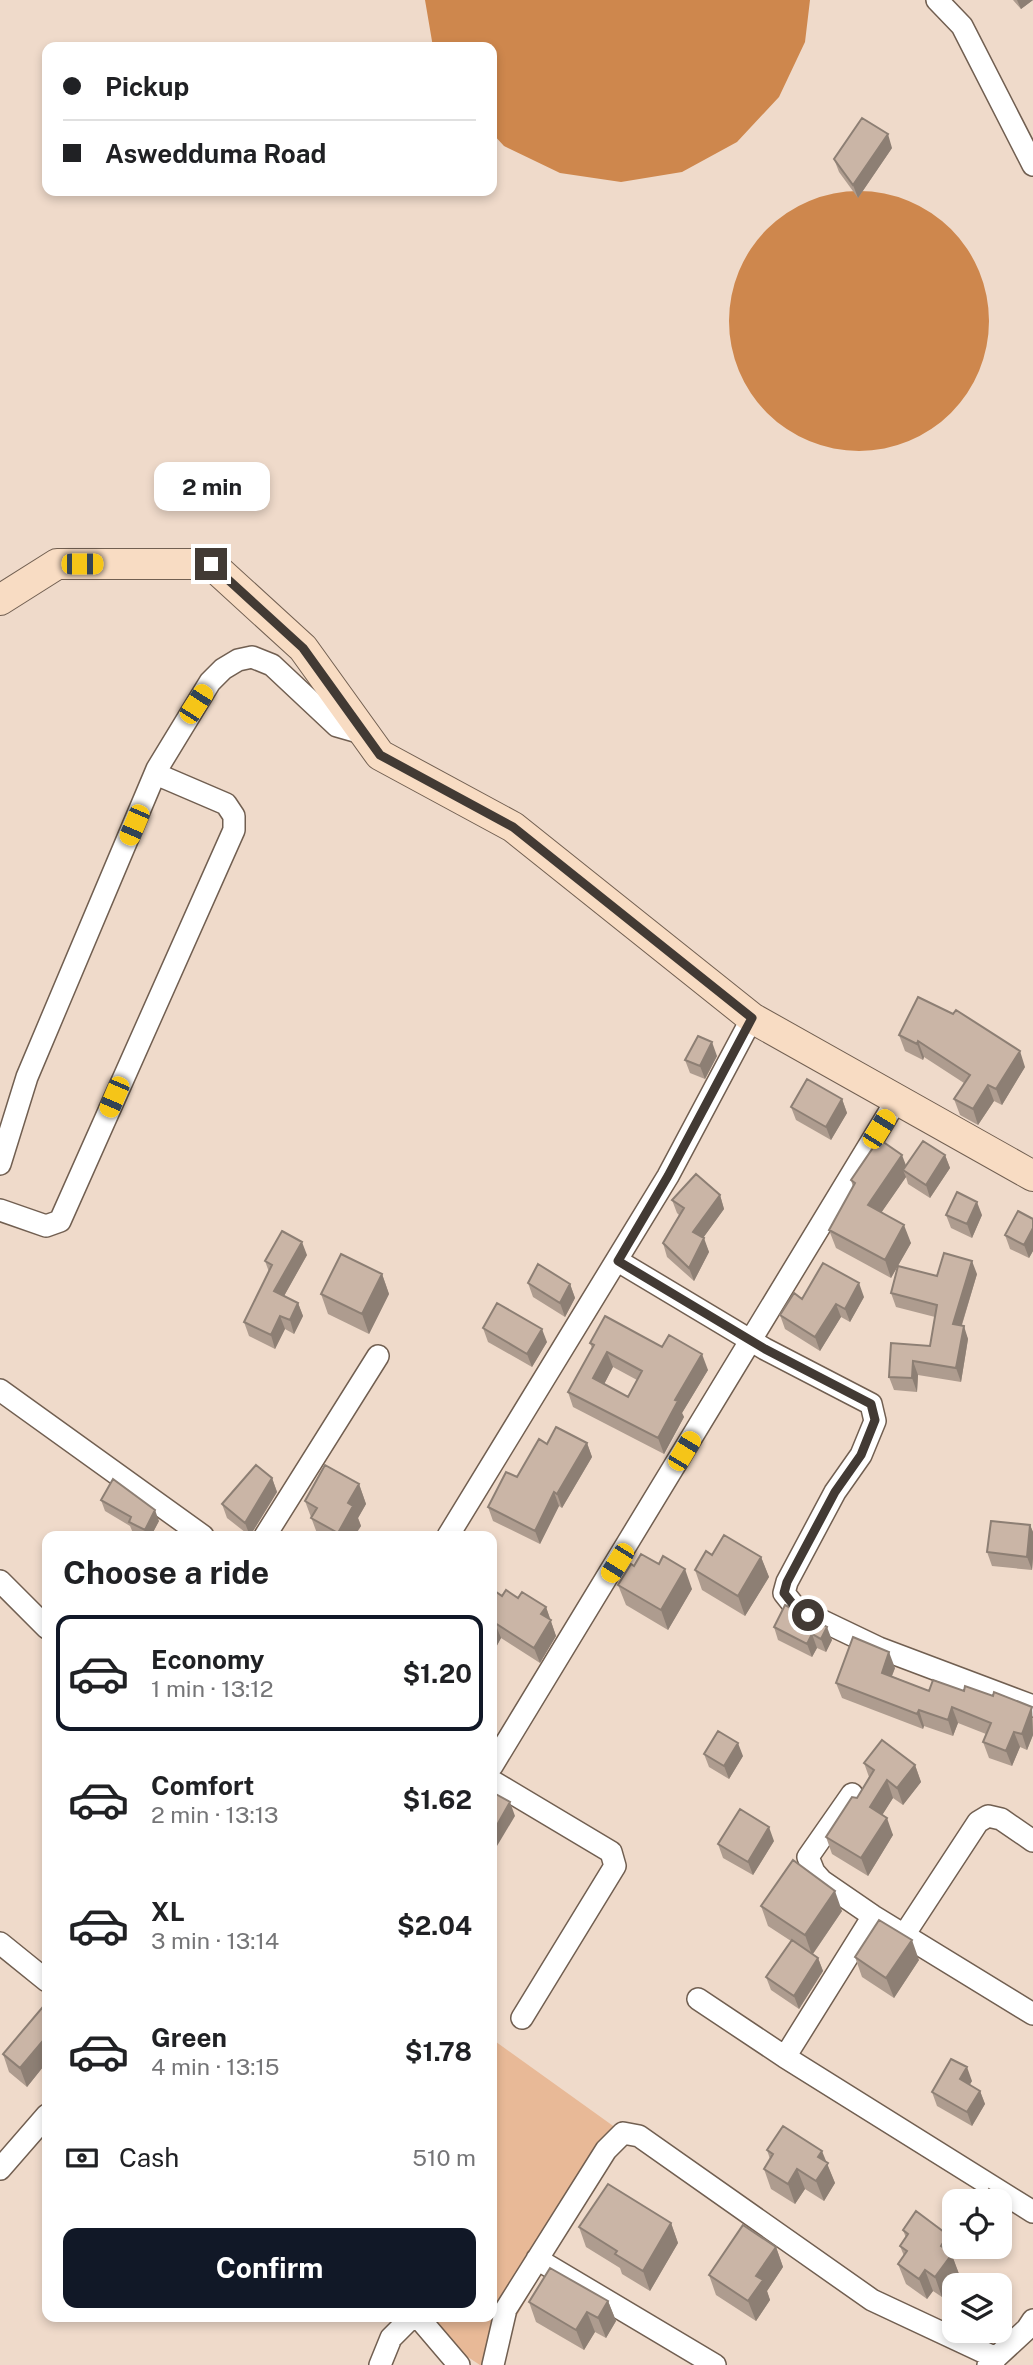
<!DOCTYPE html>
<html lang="en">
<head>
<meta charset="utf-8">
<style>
  body { margin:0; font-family:"Public Sans",sans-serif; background:#f2f2f2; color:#202124; height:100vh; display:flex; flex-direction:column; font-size:26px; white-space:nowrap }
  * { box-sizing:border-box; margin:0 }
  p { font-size:23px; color:#757577 }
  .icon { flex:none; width:38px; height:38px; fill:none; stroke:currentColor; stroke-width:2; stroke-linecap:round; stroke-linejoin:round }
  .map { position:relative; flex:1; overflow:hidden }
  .drawer { position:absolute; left:42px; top:1531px; width:455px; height:791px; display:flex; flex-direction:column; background:#fff; border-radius:14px; box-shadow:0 4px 10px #0003 }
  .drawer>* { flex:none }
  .hud { position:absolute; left:42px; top:42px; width:455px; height:154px; border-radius:14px; box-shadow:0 4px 10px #0003; display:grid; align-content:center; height:154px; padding:0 21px; background:#fff }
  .controls { position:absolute; left:942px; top:2189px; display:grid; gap:14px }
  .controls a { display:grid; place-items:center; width:70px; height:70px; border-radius:14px; background:#fff; box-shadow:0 4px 10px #0003; font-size:35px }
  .end { position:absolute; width:32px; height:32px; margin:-16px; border:9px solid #423a34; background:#fff; box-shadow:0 0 0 4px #fff }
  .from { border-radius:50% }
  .bubble { position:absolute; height:49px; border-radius:14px; background:#fff; box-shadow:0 4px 10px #0003; font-size:23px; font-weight:700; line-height:49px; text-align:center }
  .car { position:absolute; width:21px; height:42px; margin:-21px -10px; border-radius:9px; box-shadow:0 0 5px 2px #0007; background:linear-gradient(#f5c518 24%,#345 0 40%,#f5c518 0 76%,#345 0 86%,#f5c518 0) }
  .hud b { display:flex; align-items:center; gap:24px; height:66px; font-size:26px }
  .hud b+b { border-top:2px solid #e0e0e0 }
  .hud i { width:18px; height:18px; background:#202124 }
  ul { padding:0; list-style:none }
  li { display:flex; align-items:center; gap:21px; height:116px; margin:0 14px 10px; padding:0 7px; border:4px solid transparent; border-radius:14px }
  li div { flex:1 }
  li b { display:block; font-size:26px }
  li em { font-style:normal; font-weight:700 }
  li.selected { border-color:#111827 }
  li>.icon { width:63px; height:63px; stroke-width:1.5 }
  h2 { padding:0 21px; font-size:32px; line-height:84px }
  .pay { display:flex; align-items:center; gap:18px; height:77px; padding:0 21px; font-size:26px }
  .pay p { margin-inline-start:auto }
  .cta { display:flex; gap:14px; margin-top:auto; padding:14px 21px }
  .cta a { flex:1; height:80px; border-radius:14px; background:#111827; color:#fff; font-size:28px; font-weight:700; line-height:80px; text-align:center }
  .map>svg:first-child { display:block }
  .green { fill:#e8b997 }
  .forest { fill:#ce874d }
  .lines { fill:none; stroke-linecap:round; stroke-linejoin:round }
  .street-casing { stroke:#715f51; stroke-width:24 }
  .secondary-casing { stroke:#715f51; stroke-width:32 }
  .street { stroke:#fff; stroke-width:21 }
  .secondary { stroke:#f8dcc3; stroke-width:30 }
  .wall { fill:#ae9c8f; fill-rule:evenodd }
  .shaded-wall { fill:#8d7f74 }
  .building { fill:#cab5a6; stroke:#8d7f74; stroke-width:2; fill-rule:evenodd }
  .route { stroke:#423a34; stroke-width:9 }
</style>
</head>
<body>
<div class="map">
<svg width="1033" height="2365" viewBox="0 0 1033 2365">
  <rect width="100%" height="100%" fill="#efdaca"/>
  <path class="green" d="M492 2039 623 2133 488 2365H480L428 2331 425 2317H492Z"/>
  <path class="forest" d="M425 0H810L805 42 779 97 737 142 682 172 621 182 560 173 504 146 492 133V47H433Z
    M729 321a130 130 0 1 1 260 0a130 130 0 1 1-260 0Z"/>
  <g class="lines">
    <g class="street-casing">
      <path id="street" d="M937 0 962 26 1033 165
        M0 1164 27 1077 157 769 210 682 223 669 238 660 252 657 272 665 337 726 365 734
        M0 1210 46 1226 60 1221 234 830V816L226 804 156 774
        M618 1261 765 1349 871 1404 875 1421 861 1455 835 1492 787 1582 784 1593 795 1607 808 1614 879 1648 1033 1706
        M0 1390 203 1536
        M265 1536 378 1356
        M448 1536 668 1176 752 1018
        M0 1581 47 1628
        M492 1766C627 1547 759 1326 893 1106
        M492 1781 611 1852 615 1866 522 2018
        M852 1794 808 1857 814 1872 822 1881 873 1916 1033 2014
        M904 1935 978 1822 988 1816 1001 1819 1033 1841
        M0 1943 47 1981
        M698 1999 785 2057 1033 2212
        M785 2057 873 1916
        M0 2169 47 2115
        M537 2259 715 2365
        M418 2317 459 2365
        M380 2365 391 2338 412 2317
        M493 2365 506 2309 606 2150 623 2133 639 2136 872 2300 996 2358
        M988 2365 1027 2329 1033 2320"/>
    </g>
    <g class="secondary-casing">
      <path id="secondary" d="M0 600 57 564H211L303 648 380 755 513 827 752 1018 1033 1176"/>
    </g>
    <use href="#street" class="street"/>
    <use href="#secondary" class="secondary"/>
  </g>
  <path class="wall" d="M1013 0H1033L1021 9Z
    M892 148 858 198 839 172 834 159Z
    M899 1035 1025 1067 1002 1105 994 1101 978 1125 960 1115 954 1099 964 1083 924 1057 923 1060 905 1051Z
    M717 1056 705 1079 690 1073 685 1060Z
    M842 1099 847 1113 831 1140 796 1120 791 1107Z
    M945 1155 950 1168 930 1198 908 1184 906 1177 881 1213 911 1243 891 1278 836 1248 829 1230 853 1187 851 1180 906 1166Z
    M720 1195 724 1209 703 1238 709 1252 694 1281 667 1257 663 1243 679 1215 677 1213 672 1200Z
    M946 1215H982L972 1238 951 1228Z
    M1033 1219V1251L1029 1258 1010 1249 1005 1235Z
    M307 1255 284 1296 298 1303 303 1316 294 1334 285 1329 275 1349 249 1336 244 1322 269 1272 265 1261Z
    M382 1274 389 1294 369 1334 328 1314 321 1294Z
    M977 1274 962 1325 968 1339 961 1382 918 1375 917 1392 894 1390 889 1377 930 1346 935 1317 896 1307 891 1293 937 1276Z
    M528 1283 570 1284 575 1298 565 1317 533 1297Z
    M864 1297 850 1322 841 1317 820 1351 785 1329 780 1315 802 1299Z
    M483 1328 547 1342 532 1367 488 1342Z
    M590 1343 662 1347 708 1370 682 1413 684 1417 664 1454 573 1407 568 1392 592 1348ZM613 1367 637 1380 628 1397 604 1384Z
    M587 1443 592 1457 562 1508 559 1506 540 1544 493 1521 488 1507 547 1444Z
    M272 1478 277 1492 250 1536 227 1518 222 1504Z
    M359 1484 366 1504 358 1518 361 1526 355 1536H318L305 1501Z
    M101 1500 159 1521 151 1536H140L133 1533 130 1526 105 1511Z
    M1030 1525 1033 1532V1558L1032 1570 992 1566 987 1552Z
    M712 1555 761 1557 769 1577 745 1616 702 1590 695 1570Z
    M634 1566 692 1589 668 1630 626 1605 618 1585Z
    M492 1589 502 1596 518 1598 546 1607 556 1636 540 1663 501 1638 494 1651 492 1650Z
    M785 1605 832 1640 826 1652 817 1648 812 1657 778 1640 774 1627Z
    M895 1668 892 1676 929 1691H964L993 1696 1032 1707 1033 1735 1027 1750 1020 1747 1012 1766 989 1758 983 1742 986 1734 958 1723 953 1736 924 1726 923 1729 842 1698 836 1683Z
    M704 1754 743 1756 729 1779 709 1767Z
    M864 1763 915 1765 921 1782 903 1805 893 1798 882 1815 893 1835 868 1876 832 1854 826 1837 857 1798 869 1777Z
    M774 1841 753 1875 723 1858 718 1844Z
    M761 1906 842 1911 813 1954 818 1958 823 1971 799 2009 771 1990 766 1977 791 1941 768 1926Z
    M855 1957 919 1960 894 1998 862 1977Z
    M47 2002V2062L27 2087 9 2072 3 2054Z
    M972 2081 969 2085 980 2091 985 2104 972 2126 937 2106 932 2092Z
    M767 2150 826 2162 835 2183 824 2201 805 2189 795 2204 771 2189 764 2169 770 2159Z
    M671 2223 678 2243 650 2291 622 2274 620 2268 586 2247 579 2227Z
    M903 2230 956 2255 953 2258 959 2274 942 2297 933 2291 927 2299 906 2284 898 2264 904 2256 900 2246 906 2238Z
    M776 2247 783 2267 767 2291 770 2300 756 2321 716 2295 709 2275Z
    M608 2301 616 2321 606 2338 595 2332 584 2350 536 2322 529 2302Z"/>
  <path class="shaded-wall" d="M1017 0H1033L1021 9Z
    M888 134 892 148 858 198 853 185Z
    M918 1041 924 1057 923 1060 917 1044Z
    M712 1042 717 1056 705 1079 700 1066Z
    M1020 1051 1025 1067 1002 1105 996 1089Z
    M988 1085 994 1101 978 1125 973 1109Z
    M842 1099 847 1113 831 1140 826 1127Z
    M902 1155 909 1173 903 1170 906 1177 874 1223 868 1205Z
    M945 1155 950 1168 930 1198 926 1185Z
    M720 1195 724 1209 698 1245 693 1232Z
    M977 1202 982 1215 972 1238 967 1224Z
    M904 1225 911 1243 891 1278 885 1260Z
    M1033 1228V1251L1029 1258 1024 1245Z
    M704 1238 709 1252 694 1281 689 1268Z
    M302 1242 307 1255 279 1305 274 1291Z
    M972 1261 977 1274 958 1337 953 1324Z
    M382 1274 389 1294 369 1334 362 1314Z
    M859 1283 864 1297 850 1322 845 1309Z
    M570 1284 575 1298 565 1317 560 1303Z
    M298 1303 303 1316 294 1334 290 1320Z
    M836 1304 841 1317 820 1351 815 1337Z
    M280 1316 285 1329 275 1349 271 1335Z
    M964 1326 968 1339 961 1382 956 1368Z
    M542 1329 547 1342 532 1367 527 1354Z
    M607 1352 613 1367 599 1394 593 1378Z
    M702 1354 708 1370 682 1413 684 1417 664 1454 658 1438 675 1400Z
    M913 1361 918 1375 917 1392 912 1378Z
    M587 1443 592 1457 562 1508 557 1494Z
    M272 1478 277 1492 250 1536 245 1523Z
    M359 1484 366 1504 358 1518 361 1526 354 1536H339L338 1533 348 1503Z
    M554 1492 559 1506 540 1544 535 1531Z
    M155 1510 159 1521 151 1536H147L145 1530Z
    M1030 1525 1033 1532V1558L1032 1570 1027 1557Z
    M761 1557 769 1577 745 1616 738 1596Z
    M685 1569 692 1589 668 1630 661 1610Z
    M546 1607 556 1636 540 1663 534 1648 541 1614Z
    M495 1623 501 1638 494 1651 492 1646V1629Z
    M827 1627 832 1640 826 1652 821 1639Z
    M812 1634 817 1648 812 1657 807 1644Z
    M889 1652 895 1668 887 1688 882 1673Z
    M952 1707 958 1723 953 1736 948 1720Z
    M1032 1707 1033 1735 1027 1750 1022 1734Z
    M492 1710 495 1718 492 1724Z
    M919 1710 924 1726 923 1729 917 1714Z
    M1014 1732 1020 1747 1012 1766 1006 1751Z
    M738 1743 743 1756 729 1779 724 1766Z
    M915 1765 921 1782 903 1805 897 1788Z
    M887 1780 893 1798 876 1825 870 1807Z
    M510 1802 515 1816 494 1851 492 1845V1834Z
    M887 1818 893 1835 868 1876 861 1858Z
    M769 1827 774 1841 753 1875 748 1862Z
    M835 1891 842 1911 812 1955 805 1935Z
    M912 1940 919 1960 894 1998 886 1978Z
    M818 1958 823 1971 799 2009 794 1996Z
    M47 2036V2062L27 2087 20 2068Z
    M967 2067 972 2081 965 2093 960 2079Z
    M980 2091 985 2104 972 2126 967 2112Z
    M822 2151 835 2183 824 2201 816 2181 818 2157Z
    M797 2169 805 2189 795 2204 788 2184Z
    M1004 2199 1009 2213 999 2228V2207Z
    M671 2223 678 2243 650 2291 643 2271Z
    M948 2235 956 2255 953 2258 959 2274 942 2297 935 2277 941 2246Z
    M776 2247 783 2267 767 2291 770 2300 756 2321 748 2301 756 2276Z
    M925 2270 933 2291 927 2299 919 2279Z
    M608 2301 616 2321 606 2338 598 2318Z
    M587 2312 595 2332 584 2350 576 2330Z"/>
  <path class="building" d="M862 118 888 134 853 185 834 159Z
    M918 997 953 1014 956 1010 1020 1051 996 1089 988 1085 973 1109 954 1099 970 1075 918 1041 917 1044 899 1035Z
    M698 1036 712 1042 700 1066 685 1060Z
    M807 1079 842 1099 826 1127 791 1107Z
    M879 1139 902 1155 868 1205 904 1225 885 1260 829 1230 855 1183 851 1180Z
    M923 1141 945 1155 926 1185 903 1170Z
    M696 1174 720 1195 693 1232 704 1238 689 1268 663 1243 684 1208 672 1200Z
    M957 1192 977 1202 967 1224 946 1215Z
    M1018 1211 1033 1219V1228L1024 1245 1005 1235Z
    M282 1231 302 1242 274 1291 298 1303 290 1320 280 1316 271 1335 244 1322 272 1265 265 1261Z
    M944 1253 972 1261 953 1324 964 1326 956 1368 913 1361 912 1378 889 1377 891 1343 930 1346 937 1305 891 1293 898 1266 937 1276Z
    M341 1254 382 1274 362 1314 321 1294Z
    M823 1263 859 1283 845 1309 836 1304 815 1337 780 1315 794 1293 802 1299Z
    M538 1264 570 1284 560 1303 528 1283Z
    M497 1303 542 1329 527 1354 483 1328Z
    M605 1316 662 1347 669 1335 702 1354 675 1400 678 1401 658 1438 568 1392 594 1345 590 1343ZM607 1352 642 1371 628 1397 593 1378Z
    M556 1427 587 1443 557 1494 554 1492 535 1531 488 1507 506 1472 517 1477 539 1439 547 1444Z
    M256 1465 272 1478 245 1523 222 1504Z
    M325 1465 359 1484 348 1503 353 1506 338 1533 311 1518 317 1508 305 1501Z
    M113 1479 155 1510 145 1530 129 1522 131 1517 101 1500Z
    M991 1521 1030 1525 1027 1557 987 1552Z
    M724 1535 761 1557 738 1596 695 1570 706 1551 712 1555Z
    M641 1554 659 1564 663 1556 685 1569 661 1610 618 1585 631 1564 634 1566Z
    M492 1589 502 1596 506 1590 518 1598 522 1592 546 1607 541 1614 551 1620 534 1648 495 1623 492 1629Z
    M785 1605 827 1627 821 1639 812 1634 807 1644 774 1627Z
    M853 1637 889 1652 882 1673 929 1691 933 1680 964 1691 965 1686 993 1696 994 1692 1032 1707 1022 1734 1014 1732 1006 1751 983 1742 991 1723 952 1707 948 1720 919 1710 917 1714 836 1683Z
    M718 1731 738 1743 724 1766 704 1754Z
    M882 1740 915 1765 897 1788 887 1780 870 1807 887 1818 861 1858 826 1837 852 1797 857 1798 874 1770 864 1763Z
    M492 1792 510 1802 492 1834Z
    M740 1809 769 1827 748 1862 718 1844Z
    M793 1860 835 1891 805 1935 761 1906Z
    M879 1920 912 1940 886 1978 855 1957Z
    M792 1940 818 1958 794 1996 766 1977Z
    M47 2002V2036L20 2068 3 2054Z
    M951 2059 967 2067 960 2079 980 2091 967 2112 932 2092Z
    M783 2126 822 2151 818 2157 828 2163 816 2181 797 2169 788 2184 764 2169 773 2154 767 2150Z
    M608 2184 671 2223 643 2271 615 2254 617 2251 579 2227Z
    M989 2189 1004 2199 999 2207V2202H981Z
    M916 2211 948 2235 941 2246 952 2254 935 2277 925 2270 919 2279 898 2264 907 2251 900 2246 908 2234 903 2230Z
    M743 2225 776 2247 756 2276 763 2280 748 2301 709 2275Z
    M550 2268 608 2301 598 2318 587 2312 576 2330 529 2302Z"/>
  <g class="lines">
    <path class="route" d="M211 564 303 648 380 755 513 827 752 1018 668 1176 618 1261 765 1349 871 1404 875 1420 861 1455 835 1492 787 1582 784 1593 795 1607 808 1615"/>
  </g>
</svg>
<div class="controls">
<a><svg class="icon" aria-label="locate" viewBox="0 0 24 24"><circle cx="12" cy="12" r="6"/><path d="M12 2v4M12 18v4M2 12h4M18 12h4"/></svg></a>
<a><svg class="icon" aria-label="layers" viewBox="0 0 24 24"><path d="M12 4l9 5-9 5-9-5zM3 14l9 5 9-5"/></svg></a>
</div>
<i class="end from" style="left:808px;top:1615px"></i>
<i class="end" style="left:211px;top:564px"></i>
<div class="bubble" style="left:154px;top:462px;width:116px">2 min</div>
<i class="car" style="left:82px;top:564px;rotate:90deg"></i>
<i class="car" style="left:196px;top:704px;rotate:33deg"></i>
<i class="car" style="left:134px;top:825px;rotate:203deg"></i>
<i class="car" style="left:114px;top:1097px;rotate:203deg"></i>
<i class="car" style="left:879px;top:1129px;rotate:32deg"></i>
<i class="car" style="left:684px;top:1451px;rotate:31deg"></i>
<i class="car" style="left:617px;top:1563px;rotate:212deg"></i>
<div class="hud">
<b><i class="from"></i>Pickup</b>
<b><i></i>Aswedduma Road</b>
</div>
<section class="drawer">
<h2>Choose a ride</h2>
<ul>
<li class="selected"><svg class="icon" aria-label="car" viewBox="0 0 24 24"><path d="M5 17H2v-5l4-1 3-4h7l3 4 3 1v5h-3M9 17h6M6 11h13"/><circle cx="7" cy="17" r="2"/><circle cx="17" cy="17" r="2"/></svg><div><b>Economy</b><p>1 min · 13:12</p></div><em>$1.20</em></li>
<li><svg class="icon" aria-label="car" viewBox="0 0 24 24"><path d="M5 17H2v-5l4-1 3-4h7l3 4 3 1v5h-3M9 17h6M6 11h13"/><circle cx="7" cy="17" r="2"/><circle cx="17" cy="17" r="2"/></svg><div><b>Comfort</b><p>2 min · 13:13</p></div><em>$1.62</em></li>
<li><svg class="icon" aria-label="car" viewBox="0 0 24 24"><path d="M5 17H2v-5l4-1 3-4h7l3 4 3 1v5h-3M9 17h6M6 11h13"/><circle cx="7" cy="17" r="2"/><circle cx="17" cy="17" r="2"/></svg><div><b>XL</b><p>3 min · 13:14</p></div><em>$2.04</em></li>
<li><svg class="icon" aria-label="car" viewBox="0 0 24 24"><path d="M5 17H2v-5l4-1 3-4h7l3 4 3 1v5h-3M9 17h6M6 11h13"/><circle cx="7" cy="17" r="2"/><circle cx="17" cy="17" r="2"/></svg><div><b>Green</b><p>4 min · 13:15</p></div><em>$1.78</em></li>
</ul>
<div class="pay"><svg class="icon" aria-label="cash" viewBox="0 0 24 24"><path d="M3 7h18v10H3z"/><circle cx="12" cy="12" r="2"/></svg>Cash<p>510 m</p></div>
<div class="cta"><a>Confirm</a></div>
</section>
</div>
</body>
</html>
